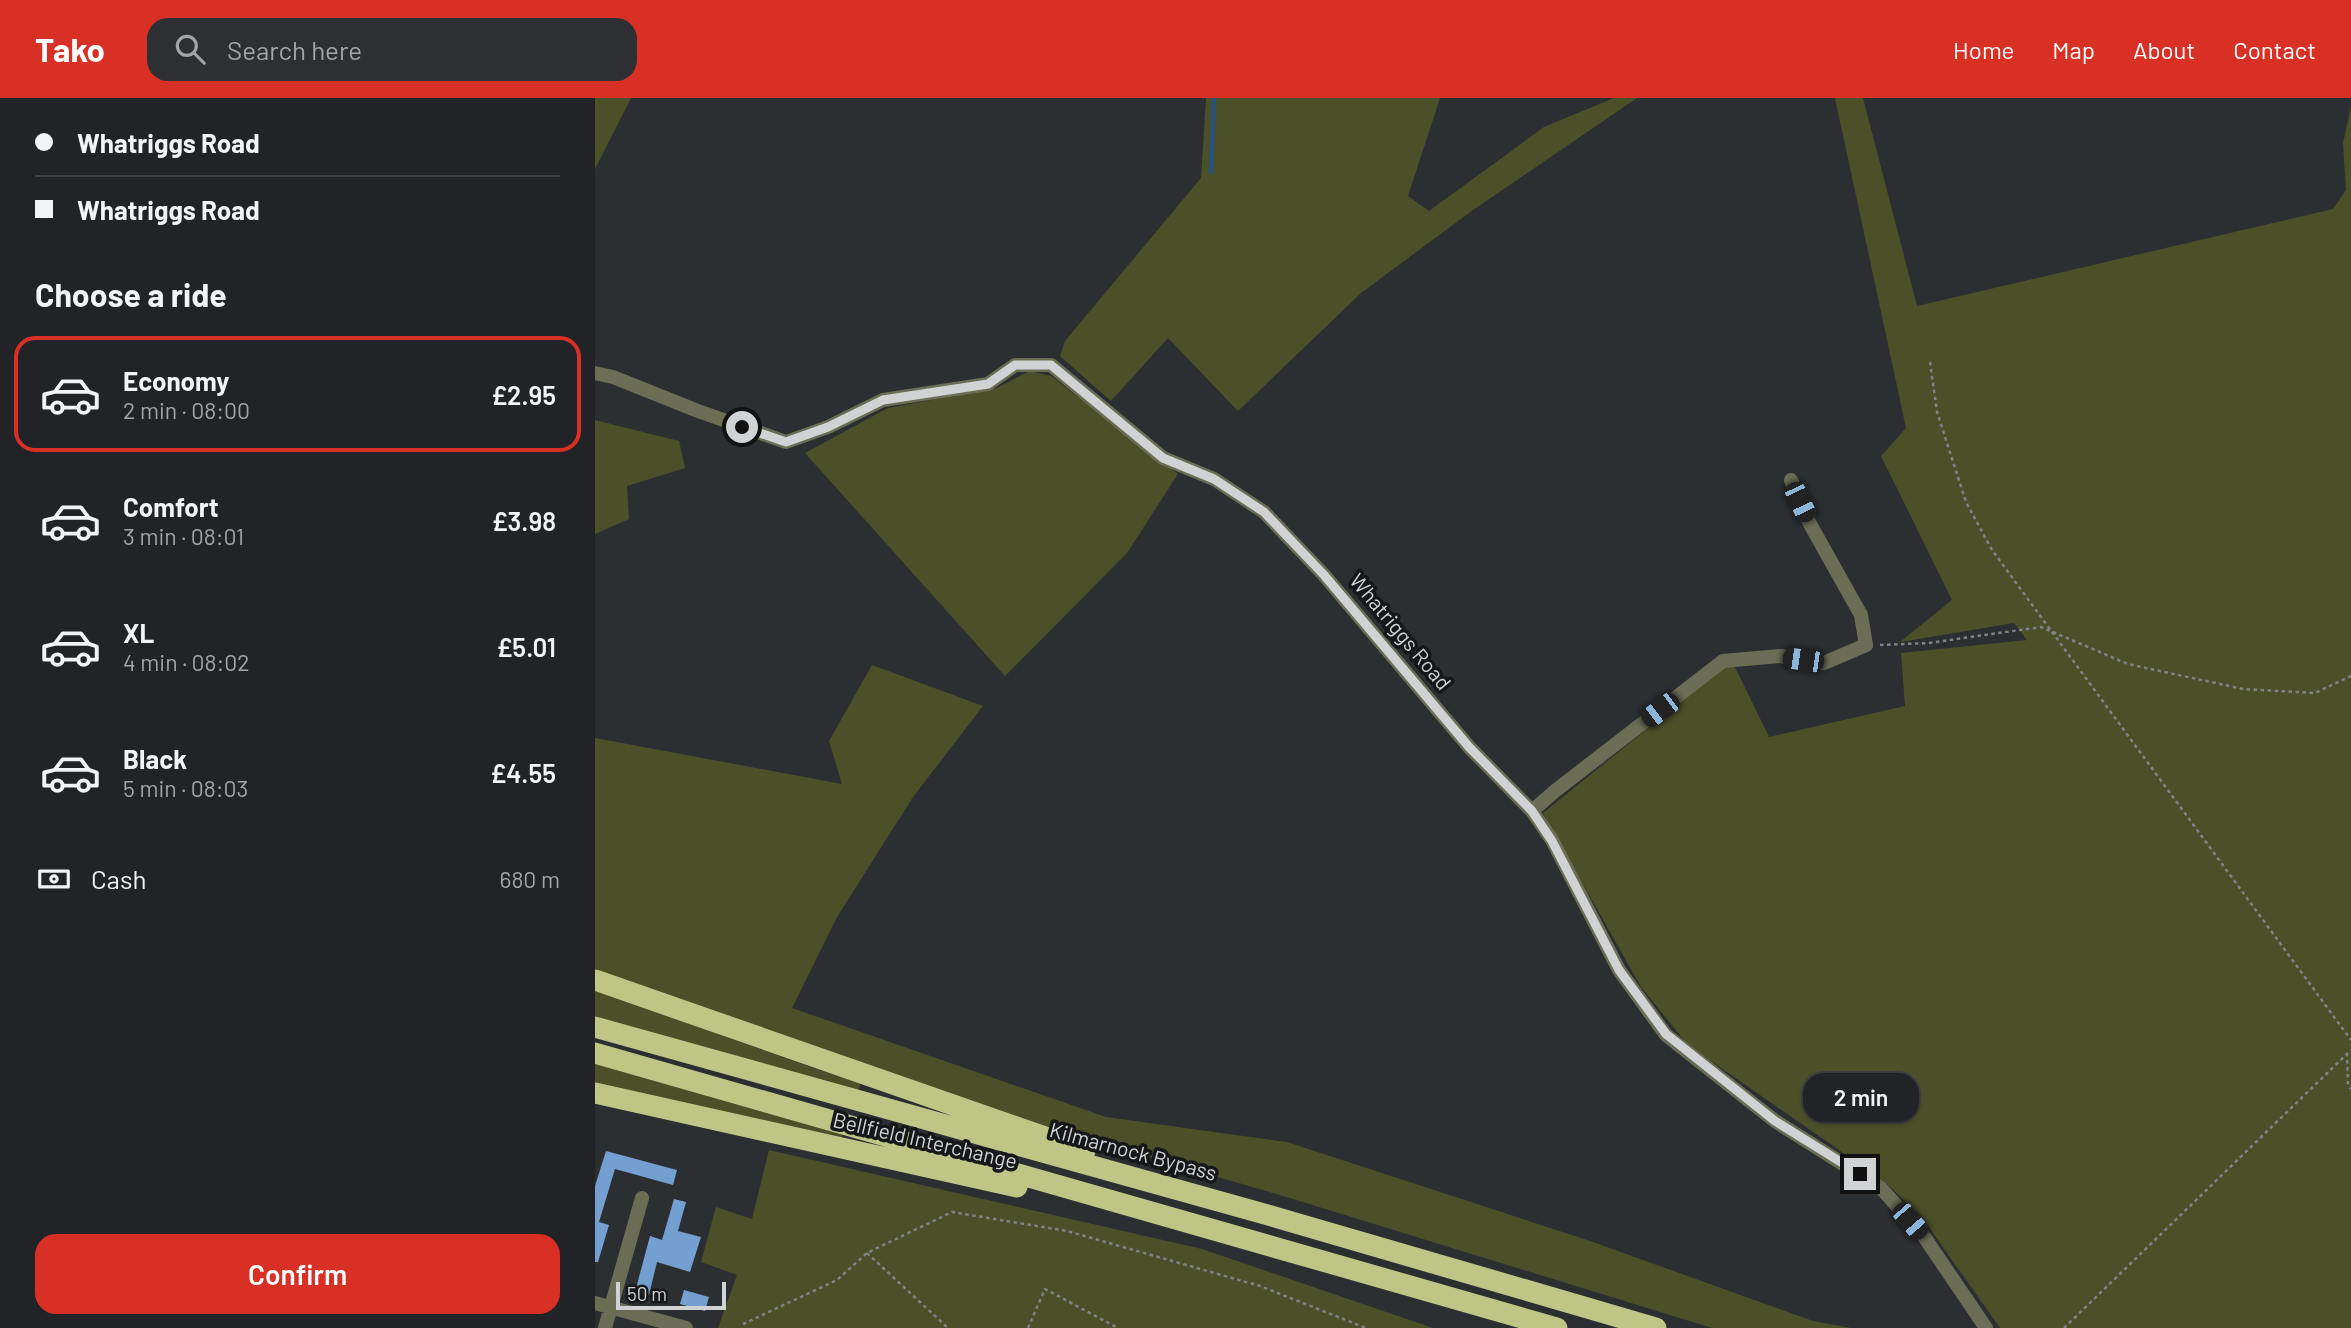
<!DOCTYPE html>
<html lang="en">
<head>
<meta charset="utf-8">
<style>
  body { margin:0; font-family:Barlow,sans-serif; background:#2d2f32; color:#f1f3f6; height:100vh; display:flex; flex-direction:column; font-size:26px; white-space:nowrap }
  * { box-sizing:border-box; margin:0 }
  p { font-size:23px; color:#a2a4a7 }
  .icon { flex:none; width:38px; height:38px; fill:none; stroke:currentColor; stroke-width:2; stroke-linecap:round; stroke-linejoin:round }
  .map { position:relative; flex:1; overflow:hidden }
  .side { display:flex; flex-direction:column; background:#212326; width:595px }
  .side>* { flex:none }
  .banner { display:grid; align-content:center; height:154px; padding:0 35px; background:#212326 }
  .scale { position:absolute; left:21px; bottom:18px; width:110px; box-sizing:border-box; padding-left:7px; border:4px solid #d0d2d4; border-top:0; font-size:19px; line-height:24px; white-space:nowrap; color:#d0d2d4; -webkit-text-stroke:5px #161719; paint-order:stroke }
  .end { position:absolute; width:32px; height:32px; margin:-16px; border:9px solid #d0d2d4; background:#111; box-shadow:0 0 0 4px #111 }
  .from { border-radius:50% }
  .bubble { position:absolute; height:49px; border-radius:21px; background:#212326; box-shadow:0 2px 5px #0004,0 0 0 2px #3e4043; font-size:23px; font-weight:600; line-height:49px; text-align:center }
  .car { position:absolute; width:21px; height:42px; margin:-21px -10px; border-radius:9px; box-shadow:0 0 5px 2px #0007; background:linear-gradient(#222 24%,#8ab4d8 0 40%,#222 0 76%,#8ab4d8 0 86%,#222 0) }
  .banner b { display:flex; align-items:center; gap:24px; height:66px; font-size:26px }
  .banner b+b { border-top:2px solid #3e4043 }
  .banner i { width:18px; height:18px; background:#f1f3f6 }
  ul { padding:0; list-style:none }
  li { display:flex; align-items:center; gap:21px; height:116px; margin:0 14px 10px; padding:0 21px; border:4px solid transparent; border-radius:21px }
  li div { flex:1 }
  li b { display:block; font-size:26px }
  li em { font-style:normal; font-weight:600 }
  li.active { border-color:#d93025 }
  li>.icon { width:63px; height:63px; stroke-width:1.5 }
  h2 { padding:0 35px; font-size:32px; line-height:84px }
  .pay { display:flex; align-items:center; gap:18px; height:77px; padding:0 35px; font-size:26px }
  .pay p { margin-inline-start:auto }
  .action { display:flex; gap:14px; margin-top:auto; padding:14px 35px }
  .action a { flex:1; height:80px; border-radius:21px; background:#d93025; color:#fff; font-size:28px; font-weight:600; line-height:80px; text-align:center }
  header { display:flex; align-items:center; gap:42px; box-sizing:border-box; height:98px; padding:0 35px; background:#d93025; color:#fff }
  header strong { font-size:33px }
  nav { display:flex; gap:38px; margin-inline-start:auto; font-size:24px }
  .search { width:490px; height:63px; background:#2d2f32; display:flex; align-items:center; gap:18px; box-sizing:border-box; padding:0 24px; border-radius:21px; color:#a2a4a7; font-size:26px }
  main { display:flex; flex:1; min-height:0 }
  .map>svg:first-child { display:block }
  .green { fill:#4c5029 }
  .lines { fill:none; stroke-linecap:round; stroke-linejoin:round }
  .stream { stroke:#28537e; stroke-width:4.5 }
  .building { fill:#73a0d0 }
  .path { stroke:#818486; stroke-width:2.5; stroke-dasharray:3.5 3.5; stroke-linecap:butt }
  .minor { stroke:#6b6e55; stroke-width:14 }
  .highway { stroke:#bfc685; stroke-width:21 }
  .route { stroke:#d0d2d4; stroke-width:9 }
  .labels { text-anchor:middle; stroke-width:7; stroke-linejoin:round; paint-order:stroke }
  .street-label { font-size:21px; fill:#d0d2d4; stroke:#161719 }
</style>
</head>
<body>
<header>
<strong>Tako</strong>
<div class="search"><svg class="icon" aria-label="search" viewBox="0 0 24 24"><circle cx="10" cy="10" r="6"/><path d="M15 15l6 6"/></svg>Search here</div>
<nav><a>Home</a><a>Map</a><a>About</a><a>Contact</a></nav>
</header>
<main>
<section class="side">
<div class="banner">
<b><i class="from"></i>Whatriggs Road</b>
<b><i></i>Whatriggs Road</b>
</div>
<h2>Choose a ride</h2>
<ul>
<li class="active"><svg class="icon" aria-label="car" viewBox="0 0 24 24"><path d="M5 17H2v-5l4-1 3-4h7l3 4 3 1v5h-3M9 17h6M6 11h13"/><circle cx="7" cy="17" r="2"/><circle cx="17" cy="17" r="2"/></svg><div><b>Economy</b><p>2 min · 08:00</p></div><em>£2.95</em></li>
<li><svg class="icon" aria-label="car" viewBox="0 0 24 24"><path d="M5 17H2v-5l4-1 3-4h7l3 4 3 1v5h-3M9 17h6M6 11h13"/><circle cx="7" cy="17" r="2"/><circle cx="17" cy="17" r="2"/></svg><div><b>Comfort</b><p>3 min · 08:01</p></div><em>£3.98</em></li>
<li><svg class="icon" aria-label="car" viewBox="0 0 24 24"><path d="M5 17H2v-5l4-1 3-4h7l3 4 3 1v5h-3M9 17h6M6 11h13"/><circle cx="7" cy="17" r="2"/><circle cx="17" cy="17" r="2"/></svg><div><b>XL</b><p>4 min · 08:02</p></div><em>£5.01</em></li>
<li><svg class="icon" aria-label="car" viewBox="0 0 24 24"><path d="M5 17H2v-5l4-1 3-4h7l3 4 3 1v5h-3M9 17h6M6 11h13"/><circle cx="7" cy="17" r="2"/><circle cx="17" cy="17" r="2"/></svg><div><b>Black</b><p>5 min · 08:03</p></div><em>£4.55</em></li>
</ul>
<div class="pay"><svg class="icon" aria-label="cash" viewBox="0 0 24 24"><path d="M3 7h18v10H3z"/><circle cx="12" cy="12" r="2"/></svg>Cash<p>680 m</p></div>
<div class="action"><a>Confirm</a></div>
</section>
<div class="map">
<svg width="1756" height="1230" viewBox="0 0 1756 1230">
  <rect width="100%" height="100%" fill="#2c2f32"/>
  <path class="green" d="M0 0H36L0 71Z
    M611 0H845L813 98 834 113 949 29 1019 0H1042L878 112 766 195 643 313 573 240 516 303 465 258 470 243 606 80Z
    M1240 0H1268L1322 208 1738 111 1751 92 1748 45 1756 9V1230H1405L1326 1118 1290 1084 1093 947 1046 889 948 715 1130 568 1140 569 1174 639 1310 608 1306 555 1432 542 1419 525 1305 544 1357 502 1286 358 1311 330Z
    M434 273 456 278 583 376 532 455 410 578 210 355 293 310 402 290Z
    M0 322 84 343 90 370 32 388 34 421 0 436Z
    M277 567 388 608 318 699 242 819 197 910 511 1019 692 1044 995 1143 1218 1223 1256 1230H1117L698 1101 308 987 0 876V640L247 686 234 643Z
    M0 892 218 970 266 985 263 994 0 920Z
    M0 964 248 1033 246 1041 0 986Z
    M174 1052 607 1151 838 1230H123L142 1177 106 1164 121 1109 157 1121Z"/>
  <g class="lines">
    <path class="stream" d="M616 74 619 0"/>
  </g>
  <path class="building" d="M11 1053 82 1072 78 1087 20 1071 4 1124 14 1127 3 1164H0V1088Z
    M79 1101 91 1104 83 1133 106 1139 95 1174 62 1164 54 1197 40 1194 55 1138 67 1142Z
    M89 1192 114 1199 110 1213 85 1206Z"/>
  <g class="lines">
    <path class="path" d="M1335 264 1342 314 1371 404 1397 452 1756 942
      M1285 547 1334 545 1446 529 1533 566 1648 591 1720 595 1756 578
      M1752 955 1753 986 1756 991
      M272 1155 353 1230
      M148 1226 242 1182 272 1155 357 1114 472 1133 665 1188 771 1230
      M433 1230 450 1191 523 1230
      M1469 1230 1756 952"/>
    <path class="minor" d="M0 275 18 279 103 313 191 344 233 329 288 302 393 286 420 267H456L568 360 619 381 669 414 729 477 874 649 937 713 957 742 1024 872 1071 937 1180 1023 1286 1090 1330 1140 1391 1230
      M937 713 960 693 1128 563 1186 558 1229 565 1271 547 1266 517 1215 426 1196 382
      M0 1205 91 1230
      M10 1230 47 1100"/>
    <path class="highway" d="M0 882 490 1053
      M0 929 673 1117 1061 1230
      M0 955 962 1230
      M0 995 422 1089"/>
  </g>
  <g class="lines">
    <path class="route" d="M147 329 191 344 233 329 288 302 393 286 420 267H456L568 360 619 381 669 414 729 477 874 649 937 713 957 743 1024 872 1071 936 1180 1023 1265 1076"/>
  </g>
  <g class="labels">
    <g class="street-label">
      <text transform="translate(805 534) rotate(50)" y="7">Whatriggs Road</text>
      <text transform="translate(330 1043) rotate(13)" y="7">Bellfield Interchange</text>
      <text transform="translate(538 1054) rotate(15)" y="7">Kilmarnock Bypass</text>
    </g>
  </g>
</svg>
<div class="scale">50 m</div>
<i class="end from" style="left:147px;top:329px"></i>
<i class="end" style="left:1265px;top:1076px"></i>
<div class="bubble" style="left:1208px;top:975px;width:116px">2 min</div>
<i class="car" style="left:1205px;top:404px;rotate:155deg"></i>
<i class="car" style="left:1208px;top:562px;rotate:278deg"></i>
<i class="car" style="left:1065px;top:612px;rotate:233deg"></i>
<i class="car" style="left:1315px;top:1123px;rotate:139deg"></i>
</div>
</main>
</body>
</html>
